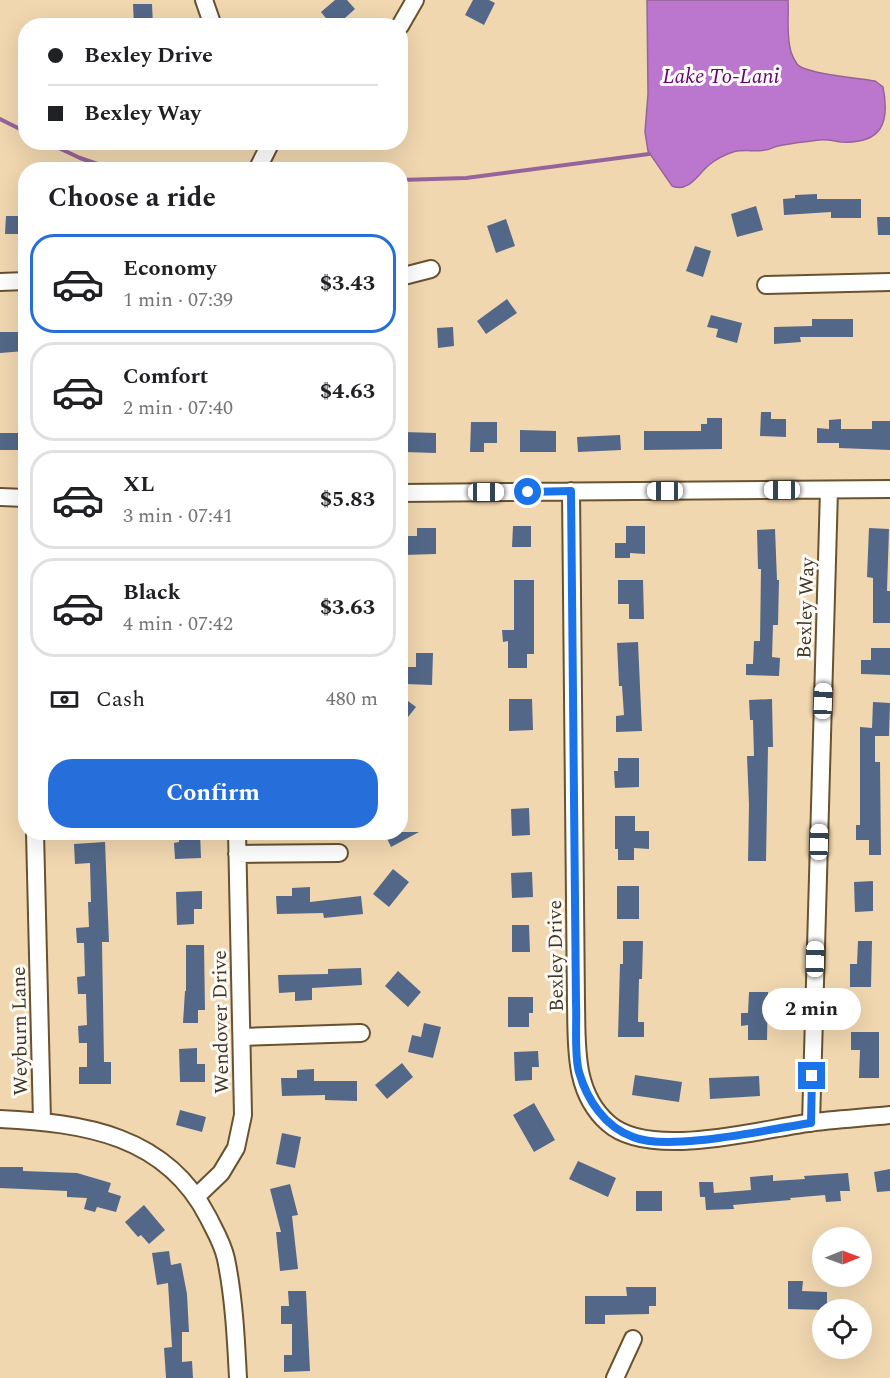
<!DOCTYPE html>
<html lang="en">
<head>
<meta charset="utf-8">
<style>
  body { margin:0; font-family:Spectral,serif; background:#f6f6f6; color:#202124; height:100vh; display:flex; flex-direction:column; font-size:22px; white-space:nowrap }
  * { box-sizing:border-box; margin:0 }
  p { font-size:20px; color:#757577 }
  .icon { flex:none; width:33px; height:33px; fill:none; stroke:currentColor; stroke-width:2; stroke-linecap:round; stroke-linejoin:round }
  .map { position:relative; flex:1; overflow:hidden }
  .details { position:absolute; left:18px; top:162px; width:390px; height:678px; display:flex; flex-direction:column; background:#fff; border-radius:24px; box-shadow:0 6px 24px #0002 }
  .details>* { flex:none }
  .hud { position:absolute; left:18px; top:18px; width:390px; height:132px; border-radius:24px; box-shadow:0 6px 24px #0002; display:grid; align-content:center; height:132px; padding:0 30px; background:#fff }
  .needle { width:39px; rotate:89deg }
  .controls { position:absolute; left:812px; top:1227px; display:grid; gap:12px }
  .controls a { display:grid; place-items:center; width:60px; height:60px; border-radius:50%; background:#fff; box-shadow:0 6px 24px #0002; font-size:30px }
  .end { position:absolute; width:27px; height:27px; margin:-14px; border:8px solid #1a73e8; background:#fff; box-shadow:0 0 0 3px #fff }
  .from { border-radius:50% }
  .bubble { position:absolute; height:42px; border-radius:21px; background:#fff; box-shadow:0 6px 24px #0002; font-size:20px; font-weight:700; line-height:42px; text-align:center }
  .car { position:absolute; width:18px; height:36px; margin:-18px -9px; border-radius:8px; box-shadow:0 0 4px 2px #0007; background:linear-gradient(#fff 24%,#345 0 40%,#fff 0 76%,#345 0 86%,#fff 0) }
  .hud b { display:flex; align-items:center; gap:21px; height:57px; font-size:22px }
  .hud b+b { border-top:2px solid #e0e0e0 }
  .hud i { width:15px; height:15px; background:#202124 }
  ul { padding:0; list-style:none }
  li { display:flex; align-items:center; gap:18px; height:99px; margin:0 12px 9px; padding:0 18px; border:3px solid #e0e0e0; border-radius:24px }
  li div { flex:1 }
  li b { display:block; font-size:22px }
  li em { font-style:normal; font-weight:700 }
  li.selected { border-color:#266fdb }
  li>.icon { width:54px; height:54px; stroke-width:1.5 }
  h2 { padding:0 30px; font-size:27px; line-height:72px }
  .pay { display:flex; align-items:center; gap:15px; height:66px; padding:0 30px; font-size:22px }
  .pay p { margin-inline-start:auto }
  .cta { display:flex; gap:12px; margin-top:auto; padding:12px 30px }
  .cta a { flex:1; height:69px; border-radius:24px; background:#266fdb; color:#fff; font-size:24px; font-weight:700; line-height:69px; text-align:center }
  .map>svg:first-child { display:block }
  .water { fill:#bb77cd; stroke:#96649b; stroke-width:1.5 }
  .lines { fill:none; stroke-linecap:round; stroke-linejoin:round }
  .stream { stroke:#96649b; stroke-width:4 }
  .building { fill:#536889 }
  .minor-casing { stroke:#68522f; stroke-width:20 }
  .minor { stroke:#fff; stroke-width:16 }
  .route { stroke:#1a73e8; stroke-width:8 }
  .labels { text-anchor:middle; stroke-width:6; stroke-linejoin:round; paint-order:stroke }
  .street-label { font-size:20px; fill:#413727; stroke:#fefbf7 }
  .water-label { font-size:21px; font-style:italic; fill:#620376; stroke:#fefbf7 }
</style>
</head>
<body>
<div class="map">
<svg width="890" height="1378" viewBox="0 0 890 1378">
  <rect width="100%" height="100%" fill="#f0d7b0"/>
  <path class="water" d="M647 0H788C789 16 786 36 791 52 792 55 795 61 797 64 805 74 860 78 875 81L883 87C890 123 882 144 841 142 834 141 826 139 819 140 805 142 791 143 778 146 773 147 769 150 765 150 754 152 744 149 733 152 724 155 716 159 709 165 698 174 689 193 672 186L648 151 645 132 648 94Z"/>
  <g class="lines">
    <path class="stream" d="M0 119 26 132
      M46 142 80 158 115 170
      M400 180 466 178 649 154"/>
  </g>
  <path class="building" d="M335 0H347L355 9 336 26H332L321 12Z
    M473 0H489L495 3 484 25 465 15Z
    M133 4H152L153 26H134Z
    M817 194V199H861V218H831V212L784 215 783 199 795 198V195Z
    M756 206 763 230 737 237 731 214Z
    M6 216H26V234H5Z
    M877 217H890V235H878Z
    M506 219 515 246 496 253 487 226Z
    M695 246 711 251 703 277 686 271Z
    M507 299 517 313 486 334 477 321Z
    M711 315 742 323 737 343 716 337 718 329 707 327Z
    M812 319H853V337H800L801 342 774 344V327L812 326Z
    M453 327 454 346 438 348 437 328Z
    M0 332H25V351L0 353Z
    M761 412H771V419H786V437L760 436Z
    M707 418H722V449L644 450V431H701V424H707Z
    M841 419V429H872V421H890V450L839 448V443H817V428L829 429V420Z
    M471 422H497V443H484V452H470Z
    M520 430 556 431V452H520Z
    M404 432 436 433V453L404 452Z
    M0 433H20V450H0Z
    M620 435 621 450 578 452 577 437Z
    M513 526H531V547H512Z
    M626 526H645V554L630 553V558H615V543H626Z
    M417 528H436V554L403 555V536H417Z
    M869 528 889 529 887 591H890V623H873V578L867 577Z
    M775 529 777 580H779L778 625H773L772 657 780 658 779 676 746 675V664H753L754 641H760L761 569H758L757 530Z
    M514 580H534V654H527V668H508V641L503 642 502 630H514Z
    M618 580H643L644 619H629V604H618Z
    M638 642 642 731 616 732V716L624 715 622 686H619L617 643Z
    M871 648H890V675L861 674V660H871Z
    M416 653H433L432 685 405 684 406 667H416Z
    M400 695 416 707 400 727Z
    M509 699H532L533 730 509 731Z
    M772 699 773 747H768L766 861H748L749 805 747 756H754L753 720H750L749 700Z
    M873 702 890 703 889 736H875V762H880L881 855H869V840H856V825H860V727L872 728Z
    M618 758H639V787L615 788 614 771H618Z
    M529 808 530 835 512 836 511 809Z
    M615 816H635V831H649V849L634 848V860H618V849H615Z
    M179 832H200L201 858 175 859 174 843 179 842Z
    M384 832H419L391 847Z
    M105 842 109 942H102L104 1062H111V1084H79V1067H87V1043H79L78 1026 87 1025 86 994H78L77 977 85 976 84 943H77L76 928 89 927 88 902H91L90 863 75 864 74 844Z
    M393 869 409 882 389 907 373 894Z
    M532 872 533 897 512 898 511 873Z
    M873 881V911L855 912 854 882Z
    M617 886H639V919H617Z
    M310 887V902L361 896 363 914 324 918 323 913 277 914 276 896H292V888Z
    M202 891V909H194V924L177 925 176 892Z
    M512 925H529L530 952H512Z
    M623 941H643L642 979H639L638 1022H644V1037H618L620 964H623Z
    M858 941H872L871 987H850V964H857Z
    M186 945H204L205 1010H198V1023H183L185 991H186Z
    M361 968 362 985 312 988V1000L295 1001V992L279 993 278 975 328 974V969Z
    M398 971 421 992 408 1007 385 986Z
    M749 992H768L767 1040H748V1025L741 1026V1013H748Z
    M508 997H533V1013H529V1027H508Z
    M424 1023 441 1027 433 1058 408 1052 412 1035 421 1037Z
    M851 1032H879V1078H859L860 1050H851Z
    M197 1048V1064H205V1082H180L179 1049Z
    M538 1051 539 1067H532V1080L515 1081 514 1052Z
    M402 1063 413 1077 387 1099 375 1085Z
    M314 1069V1081H357V1101L325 1100V1095L282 1096 281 1078H297V1070Z
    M635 1075 682 1082 679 1102 632 1095Z
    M759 1076 760 1096 710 1099 709 1078Z
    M534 1103 555 1140 534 1152 513 1115Z
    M180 1110 206 1117 202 1132 176 1125Z
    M282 1133 301 1137 295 1168 276 1164Z
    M578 1161 616 1178 608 1197 569 1179Z
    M0 1167H23V1171L77 1173 111 1183 108 1192 121 1196 116 1212 97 1207 95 1212 84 1209 87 1198 67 1197V1191L0 1188Z
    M890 1169V1191L877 1192 874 1172Z
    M848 1173 850 1191H840L841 1201 826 1202 825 1195 790 1198 791 1200 733 1205 734 1209 706 1210 705 1197H700L699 1182H713L714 1193 751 1190 750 1177 773 1175V1181L805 1179 804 1176Z
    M290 1184 298 1215 292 1216 298 1269 280 1271 276 1232H281L270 1189Z
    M636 1191H662V1211H636Z
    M144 1205 165 1230 149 1244 141 1235 138 1237 125 1222Z
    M169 1251 171 1265 181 1263 187 1294 189 1332H182V1362L192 1361 193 1378H166L164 1348 172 1347 168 1283 157 1285 152 1253Z
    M788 1281H803L802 1291 827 1292V1310L788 1309Z
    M626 1287H656V1306H649V1314L605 1315V1324H585V1296H627Z
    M288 1291H306L310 1371 284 1372V1355H292V1324H281V1306H289Z"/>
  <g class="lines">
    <g class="minor-casing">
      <path id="minor" d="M204 0 213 26
        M400 26 415 0
        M257 170 271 142
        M400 277 431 269
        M0 282 26 281
        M766 285 890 282
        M571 491 576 1003C577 1045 573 1092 608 1123 649 1160 757 1130 808 1123 835 1119 863 1118 890 1115
        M400 493 890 489
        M0 497 26 498
        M35 832 42 1121
        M237 854 339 853
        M242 1037 361 1033
        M0 1119C84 1123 166 1135 208 1217 215 1231 223 1244 226 1259 234 1298 236 1339 238 1378
        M811 1123 829 490
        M197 1196 221 1173 236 1148 243 1115 237 832
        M615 1378 633 1339"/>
    </g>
    <use href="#minor" class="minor"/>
  </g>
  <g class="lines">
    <path class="route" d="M528 492 571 491 576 1003C577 1022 574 1055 579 1072 587 1100 605 1127 633 1137 669 1152 769 1129 811 1123L812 1076"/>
  </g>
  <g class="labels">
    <g class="street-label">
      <text transform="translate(805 608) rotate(-88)" y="7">Bexley Way</text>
      <text transform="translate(555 956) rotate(-91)" y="7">Bexley Drive</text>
      <text transform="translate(220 1022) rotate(-91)" y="7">Wendover Drive</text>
      <text transform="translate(19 1031) rotate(-91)" y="7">Weyburn Lane</text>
    </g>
    <g class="water-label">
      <text x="721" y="83">Lake To-Lani</text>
    </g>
  </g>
</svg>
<div class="controls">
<a><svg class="needle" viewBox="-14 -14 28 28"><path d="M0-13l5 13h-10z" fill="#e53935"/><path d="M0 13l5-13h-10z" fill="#757577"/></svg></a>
<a><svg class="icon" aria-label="locate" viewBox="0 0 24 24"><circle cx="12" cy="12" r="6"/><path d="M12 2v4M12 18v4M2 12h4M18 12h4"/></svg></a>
</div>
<i class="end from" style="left:528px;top:492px"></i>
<i class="end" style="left:812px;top:1076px"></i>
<div class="bubble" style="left:762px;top:988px;width:99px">2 min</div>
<i class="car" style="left:782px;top:490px;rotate:270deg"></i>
<i class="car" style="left:665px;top:491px;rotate:270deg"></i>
<i class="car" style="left:486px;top:492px;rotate:90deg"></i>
<i class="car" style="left:823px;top:701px;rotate:2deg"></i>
<i class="car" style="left:819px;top:842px;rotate:1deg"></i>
<i class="car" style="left:815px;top:959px;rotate:1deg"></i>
<div class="hud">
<b><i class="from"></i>Bexley Drive</b>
<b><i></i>Bexley Way</b>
</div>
<section class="details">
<h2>Choose a ride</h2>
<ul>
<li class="selected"><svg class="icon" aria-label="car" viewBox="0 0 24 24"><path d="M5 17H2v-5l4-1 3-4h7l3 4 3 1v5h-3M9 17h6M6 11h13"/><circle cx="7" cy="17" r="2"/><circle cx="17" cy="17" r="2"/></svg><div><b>Economy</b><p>1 min · 07:39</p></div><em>$3.43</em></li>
<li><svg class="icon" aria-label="car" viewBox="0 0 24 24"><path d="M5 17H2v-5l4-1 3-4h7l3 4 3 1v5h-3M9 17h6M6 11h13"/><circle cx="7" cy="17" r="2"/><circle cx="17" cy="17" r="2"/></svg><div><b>Comfort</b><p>2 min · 07:40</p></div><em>$4.63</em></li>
<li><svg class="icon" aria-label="car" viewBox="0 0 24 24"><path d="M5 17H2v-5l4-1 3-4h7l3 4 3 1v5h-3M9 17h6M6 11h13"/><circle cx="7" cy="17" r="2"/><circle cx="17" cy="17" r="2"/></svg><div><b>XL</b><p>3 min · 07:41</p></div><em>$5.83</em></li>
<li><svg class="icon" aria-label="car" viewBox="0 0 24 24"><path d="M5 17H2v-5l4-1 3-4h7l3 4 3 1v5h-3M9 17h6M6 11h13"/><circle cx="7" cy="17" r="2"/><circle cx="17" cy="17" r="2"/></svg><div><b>Black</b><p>4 min · 07:42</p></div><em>$3.63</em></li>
</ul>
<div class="pay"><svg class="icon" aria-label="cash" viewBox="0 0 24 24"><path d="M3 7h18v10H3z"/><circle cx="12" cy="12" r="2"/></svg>Cash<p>480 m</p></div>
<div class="cta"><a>Confirm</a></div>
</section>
</div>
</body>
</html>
